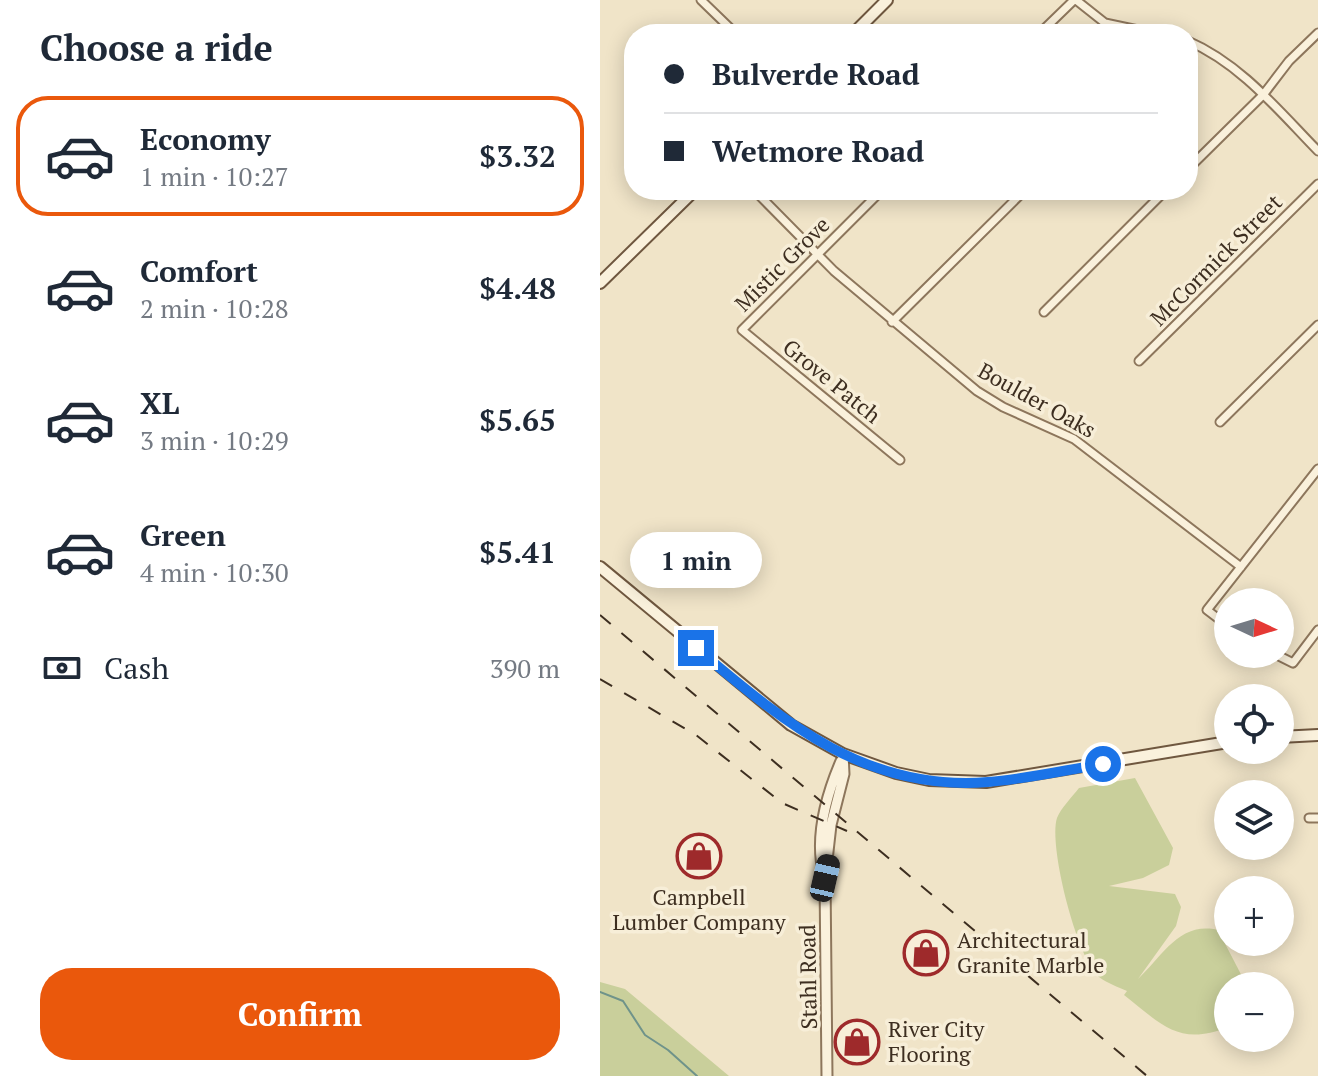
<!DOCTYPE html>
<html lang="en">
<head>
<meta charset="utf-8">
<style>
  body { margin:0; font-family:"PT Serif",serif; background:#f2f2f3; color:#1f2937; height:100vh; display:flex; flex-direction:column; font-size:30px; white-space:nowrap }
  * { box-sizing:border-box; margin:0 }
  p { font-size:26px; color:#747a83 }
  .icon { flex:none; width:44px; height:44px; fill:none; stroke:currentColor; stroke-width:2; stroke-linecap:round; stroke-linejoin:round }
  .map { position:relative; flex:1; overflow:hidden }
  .side { display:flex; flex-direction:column; background:#fff; width:600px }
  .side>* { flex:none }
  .hud { position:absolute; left:24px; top:24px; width:574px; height:176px; border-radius:32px; box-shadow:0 4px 20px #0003; display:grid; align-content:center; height:176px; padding:0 40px; background:#fff }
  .needle { width:52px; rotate:94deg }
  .controls { position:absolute; left:614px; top:588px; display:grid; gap:16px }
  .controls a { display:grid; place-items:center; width:80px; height:80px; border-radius:50%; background:#fff; box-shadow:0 4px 20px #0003; font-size:40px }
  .end { position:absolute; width:36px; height:36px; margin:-18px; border:10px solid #1a73e8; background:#fff; box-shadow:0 0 0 4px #fff }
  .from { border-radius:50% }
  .bubble { position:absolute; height:56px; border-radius:28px; background:#fff; box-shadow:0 4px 20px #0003; font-size:26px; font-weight:700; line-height:56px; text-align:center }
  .car { position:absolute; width:24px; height:48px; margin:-24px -12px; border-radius:10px; box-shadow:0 0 6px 2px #0007; background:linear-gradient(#222 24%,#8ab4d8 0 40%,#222 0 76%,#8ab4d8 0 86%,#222 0) }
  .hud b { display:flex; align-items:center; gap:28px; height:76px; font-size:30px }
  .hud b+b { border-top:2px solid #e0e1e3 }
  .hud i { width:20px; height:20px; background:#1f2937 }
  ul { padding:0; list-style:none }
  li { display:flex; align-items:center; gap:24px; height:120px; margin:0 16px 12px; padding:0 24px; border:4px solid transparent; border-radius:32px }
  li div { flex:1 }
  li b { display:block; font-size:30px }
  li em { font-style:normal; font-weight:700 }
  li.active { border-color:#ea580c }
  li>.icon { width:72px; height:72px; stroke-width:1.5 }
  h2 { padding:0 40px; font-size:36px; line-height:96px }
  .pay { display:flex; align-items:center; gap:20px; height:88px; padding:0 40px; font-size:30px }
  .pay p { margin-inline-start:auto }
  .cta { display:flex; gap:16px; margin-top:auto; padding:16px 40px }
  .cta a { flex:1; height:92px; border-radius:32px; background:#ea580c; color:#fff; font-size:32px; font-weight:700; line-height:92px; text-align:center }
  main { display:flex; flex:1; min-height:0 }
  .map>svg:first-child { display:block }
  .green { fill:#c9cf9b }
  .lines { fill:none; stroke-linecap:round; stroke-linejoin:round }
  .stream { stroke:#6f938a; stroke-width:2 }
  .minor-casing { stroke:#8d765c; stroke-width:11 }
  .tertiary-casing { stroke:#8d765c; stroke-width:13 }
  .secondary-casing { stroke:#6f573f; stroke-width:14 }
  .minor { stroke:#faf1dc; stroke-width:7 }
  .tertiary { stroke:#faf1dc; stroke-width:9 }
  .secondary { stroke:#faf1dc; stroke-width:10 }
  .rail { stroke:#3d2e20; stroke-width:2; stroke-dasharray:14 14; stroke-linecap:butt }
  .route { stroke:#1a73e8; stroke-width:10 }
  .labels { text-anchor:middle; stroke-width:7; stroke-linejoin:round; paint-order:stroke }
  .street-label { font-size:22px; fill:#3d2e20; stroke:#f7eed8 }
  .poi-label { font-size:22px; fill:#3d2e20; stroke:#f7eed8; text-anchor:start }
</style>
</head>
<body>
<main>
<section class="side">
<h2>Choose a ride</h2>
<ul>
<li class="active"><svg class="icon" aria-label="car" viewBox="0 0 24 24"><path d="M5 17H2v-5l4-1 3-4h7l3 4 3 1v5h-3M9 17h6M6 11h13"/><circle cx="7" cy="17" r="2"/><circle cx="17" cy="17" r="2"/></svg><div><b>Economy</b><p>1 min · 10:27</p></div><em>$3.32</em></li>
<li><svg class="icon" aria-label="car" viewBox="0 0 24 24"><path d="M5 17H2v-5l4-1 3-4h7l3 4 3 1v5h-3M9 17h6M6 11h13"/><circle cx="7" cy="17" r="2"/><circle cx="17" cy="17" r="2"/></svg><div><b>Comfort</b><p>2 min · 10:28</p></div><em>$4.48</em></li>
<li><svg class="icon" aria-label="car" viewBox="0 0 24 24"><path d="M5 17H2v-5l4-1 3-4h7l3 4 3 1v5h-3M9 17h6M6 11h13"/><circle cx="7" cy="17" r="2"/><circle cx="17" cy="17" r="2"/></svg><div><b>XL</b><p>3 min · 10:29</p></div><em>$5.65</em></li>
<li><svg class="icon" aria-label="car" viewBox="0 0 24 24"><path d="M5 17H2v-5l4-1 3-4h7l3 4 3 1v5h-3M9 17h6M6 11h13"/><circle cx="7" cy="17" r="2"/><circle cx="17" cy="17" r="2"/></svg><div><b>Green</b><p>4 min · 10:30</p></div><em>$5.41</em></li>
</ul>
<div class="pay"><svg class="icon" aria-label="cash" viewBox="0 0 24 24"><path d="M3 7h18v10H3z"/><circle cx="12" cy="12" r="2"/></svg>Cash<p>390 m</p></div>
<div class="cta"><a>Confirm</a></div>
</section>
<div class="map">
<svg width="718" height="1076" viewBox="0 0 718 1076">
  <rect width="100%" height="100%" fill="#f0e4c8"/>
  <path class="green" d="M535 778 573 848 569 865 543 878 509 886 575 894 581 907 576 926 538 979C562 957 579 921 618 930L647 986H628V1027C579 1047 561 1024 524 995L527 991C518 987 507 983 499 977 477 959 448 845 457 818 461 808 472 797 479 788Z
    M0 982 25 989 129 1076H0Z"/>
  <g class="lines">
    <path class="stream" d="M0 992 23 1001 45 1035 68 1050 97 1076"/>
    <g class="minor-casing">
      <path id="minor" d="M101 0 133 31
        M476 0 505 23 557 34
        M439 34 474 0
        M588 41C641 64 678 110 718 151
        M588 169 663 95 689 61 718 33
        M154 190 234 271 377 391 403 407 474 439 641 567
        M282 190 142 330 300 460
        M444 312 566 190
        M292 322 425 190
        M539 361 718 184
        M620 422 718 325
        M628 626 607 610 718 469
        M675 654 693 663 718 630
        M709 818H718"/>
    </g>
    <g class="tertiary-casing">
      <path id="tertiary" d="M224 875C214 837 226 796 241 761
        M227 1076 225 878 231 825 244 774 243 754"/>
    </g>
    <g class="secondary-casing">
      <path id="secondary" d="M253 34 287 0
        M0 283 95 190
        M0 567 191 725 243 754 296 773 329 780 386 782 628 742
        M680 737 718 735"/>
    </g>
    <use href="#minor" class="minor"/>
    <use href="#tertiary" class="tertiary"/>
    <use href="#secondary" class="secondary"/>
    <path class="rail" d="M0 615 547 1076
      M0 679 96 735 182 803 247 831"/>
  </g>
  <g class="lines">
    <path class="route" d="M96 648C183 721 265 792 388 782 427 779 465 770 503 764"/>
  </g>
  <defs>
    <g id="shop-ring" transform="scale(2.3)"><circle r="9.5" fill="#f7eed8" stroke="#9e2a2b" stroke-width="1.5"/><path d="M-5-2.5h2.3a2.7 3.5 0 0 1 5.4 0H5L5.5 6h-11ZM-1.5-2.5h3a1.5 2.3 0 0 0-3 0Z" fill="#9e2a2b"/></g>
  </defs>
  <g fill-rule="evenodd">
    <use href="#shop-ring" x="99" y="856"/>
    <use href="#shop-ring" x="326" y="953"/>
    <use href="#shop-ring" x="257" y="1042"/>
  </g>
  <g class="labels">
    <g class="street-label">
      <text transform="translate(616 260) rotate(-45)" y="8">McCormick Street</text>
      <text transform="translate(182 264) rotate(-45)" y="8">Mistic Grove</text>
      <text transform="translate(232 381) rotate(39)" y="8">Grove Patch</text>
      <text transform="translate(437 400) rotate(29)" y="8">Boulder Oaks</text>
      <text transform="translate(208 977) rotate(-91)" y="8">Stahl Road</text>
    </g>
    <g class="poi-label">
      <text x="99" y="905" text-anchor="middle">Campbell<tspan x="99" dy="25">Lumber Company</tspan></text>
      <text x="357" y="948">Architectural<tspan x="357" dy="25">Granite Marble</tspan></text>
      <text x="288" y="1037">River City<tspan x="288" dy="25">Flooring</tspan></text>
    </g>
  </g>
</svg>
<div class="controls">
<a><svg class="needle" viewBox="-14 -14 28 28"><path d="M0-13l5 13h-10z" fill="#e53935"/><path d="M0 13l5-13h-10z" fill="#747a83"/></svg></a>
<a><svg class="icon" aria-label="locate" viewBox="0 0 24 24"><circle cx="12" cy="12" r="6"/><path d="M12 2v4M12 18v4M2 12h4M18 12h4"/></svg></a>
<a><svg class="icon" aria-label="layers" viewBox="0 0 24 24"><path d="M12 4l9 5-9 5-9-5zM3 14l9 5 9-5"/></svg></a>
<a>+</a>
<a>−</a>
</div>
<i class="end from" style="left:503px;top:764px"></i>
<i class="end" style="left:96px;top:648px"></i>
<div class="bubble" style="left:30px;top:532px;width:132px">1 min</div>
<i class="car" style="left:225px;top:878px;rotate:13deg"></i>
<div class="hud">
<b><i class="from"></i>Bulverde Road</b>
<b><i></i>Wetmore Road</b>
</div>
</div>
</main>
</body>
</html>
